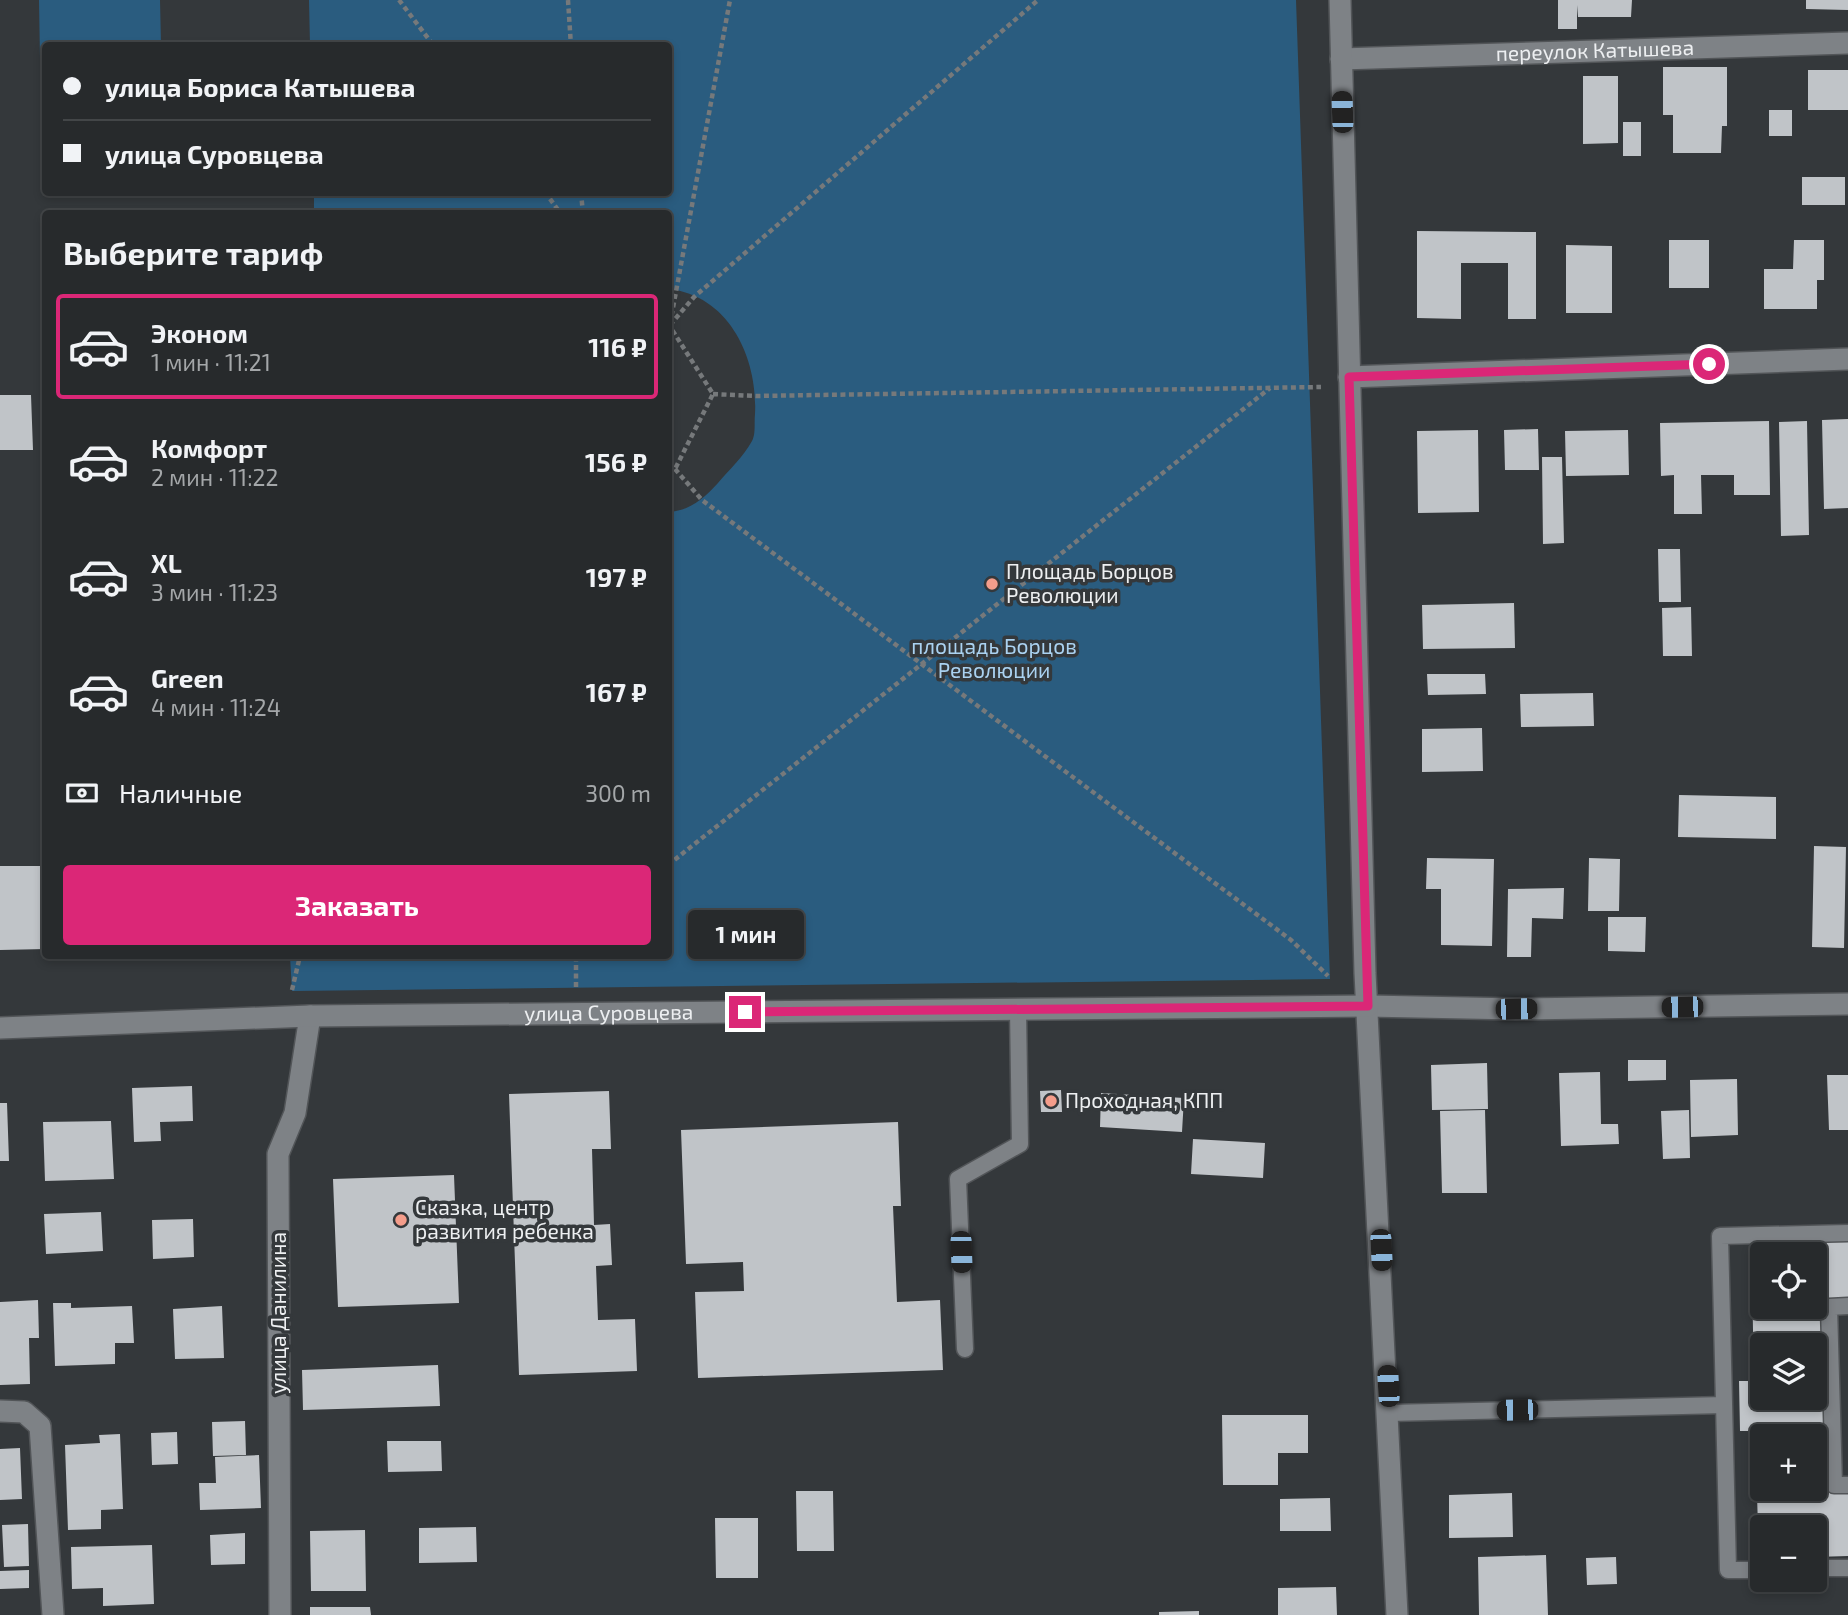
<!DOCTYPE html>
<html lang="ru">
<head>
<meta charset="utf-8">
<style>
  body { margin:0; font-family:"Exo 2",sans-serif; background:#2f3234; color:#f1f3f6; height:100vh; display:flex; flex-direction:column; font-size:26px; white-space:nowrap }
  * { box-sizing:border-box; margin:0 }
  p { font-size:23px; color:#a4a7a9 }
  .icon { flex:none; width:38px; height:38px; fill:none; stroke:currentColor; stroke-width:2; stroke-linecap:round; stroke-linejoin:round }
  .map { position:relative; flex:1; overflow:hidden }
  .panel { position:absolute; left:42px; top:210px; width:630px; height:749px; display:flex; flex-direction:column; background:#272a2c; border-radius:7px; box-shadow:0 4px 10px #0003,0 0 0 2px #434648 }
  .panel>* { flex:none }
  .hud { position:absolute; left:42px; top:42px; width:630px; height:154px; border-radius:7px; box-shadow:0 4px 10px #0003,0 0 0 2px #434648; display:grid; align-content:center; height:154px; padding:0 21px; background:#272a2c }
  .fabs { position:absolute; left:1750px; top:1242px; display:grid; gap:14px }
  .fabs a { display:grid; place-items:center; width:77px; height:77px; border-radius:7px; background:#272a2c; box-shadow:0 4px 10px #0003,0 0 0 2px #434648; font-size:35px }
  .end { position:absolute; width:32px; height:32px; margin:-16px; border:9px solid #db2777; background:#fff; box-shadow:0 0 0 4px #fff }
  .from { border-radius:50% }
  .bubble { position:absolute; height:49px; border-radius:7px; background:#272a2c; box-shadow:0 4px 10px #0003,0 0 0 2px #434648; font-size:23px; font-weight:700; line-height:49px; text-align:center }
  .car { position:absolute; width:21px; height:42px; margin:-21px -10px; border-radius:9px; box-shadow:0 0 5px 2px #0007; background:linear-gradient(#222 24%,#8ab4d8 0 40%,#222 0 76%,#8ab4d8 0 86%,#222 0) }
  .hud b { display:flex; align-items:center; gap:24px; height:66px; font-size:26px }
  .hud b+b { border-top:2px solid #434648 }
  .hud i { width:18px; height:18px; background:#f1f3f6 }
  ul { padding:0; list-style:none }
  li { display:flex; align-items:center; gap:21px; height:105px; margin:0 14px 10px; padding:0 7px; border:4px solid transparent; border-radius:7px }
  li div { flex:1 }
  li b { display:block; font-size:26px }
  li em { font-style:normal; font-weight:700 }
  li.current { border-color:#db2777 }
  li>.icon { width:63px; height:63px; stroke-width:1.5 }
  h2 { padding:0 21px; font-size:32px; line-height:84px }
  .pay { display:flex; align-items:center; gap:18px; height:77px; padding:0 21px; font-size:26px }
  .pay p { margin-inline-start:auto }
  .button { display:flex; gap:14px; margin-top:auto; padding:14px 21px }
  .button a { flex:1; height:80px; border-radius:7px; background:#db2777; color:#fff; font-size:28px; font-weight:700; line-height:80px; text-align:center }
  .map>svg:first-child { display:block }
  .green { fill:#2a5c7f }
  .building { fill:#c0c4c8; fill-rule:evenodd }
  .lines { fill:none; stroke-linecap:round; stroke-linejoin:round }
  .service-casing { stroke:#525558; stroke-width:19 }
  .minor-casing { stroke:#525558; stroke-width:24 }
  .tertiary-casing { stroke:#525558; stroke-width:24 }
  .path { stroke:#76797b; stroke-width:4.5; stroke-dasharray:5 3.5; stroke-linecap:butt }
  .service { stroke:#7e8286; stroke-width:16 }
  .minor { stroke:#7e8286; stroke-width:21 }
  .tertiary { stroke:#7e8286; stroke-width:21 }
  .route { stroke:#db2777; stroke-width:9 }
  .poi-dot { fill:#f49d8b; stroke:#34383b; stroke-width:2.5 }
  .labels { text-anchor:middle; stroke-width:7; stroke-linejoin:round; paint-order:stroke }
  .street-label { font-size:21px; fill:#edeff1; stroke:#34383b }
  .poi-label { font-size:21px; fill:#edeff1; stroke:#34383b; text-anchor:start }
  .park-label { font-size:21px; fill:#aad2f1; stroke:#34383b }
</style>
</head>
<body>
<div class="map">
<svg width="1848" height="1615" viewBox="0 0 1848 1615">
  <rect width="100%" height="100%" fill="#34383b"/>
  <path class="green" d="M39 0H160L161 45 46 46 45 177H42Z
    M309 0H1296L1330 979 292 991 290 956H668L669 512C691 510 703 499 718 483 729 470 744 456 752 441 756 434 754 422 755 414 758 359 730 296 669 289L668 214 314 213V193L668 192V46L310 45Z"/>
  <path class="building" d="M1558 0H1632L1631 17H1578L1577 5V29H1558Z
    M1806 0H1848V10L1806 9Z
    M1663 67H1727V126H1722L1721 153H1673V115H1663Z
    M1808 70H1848V110H1808Z
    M1583 76H1618V143L1583 144Z
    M1769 110H1792V136H1769Z
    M1623 122H1641V156H1623Z
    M1802 177H1845V205H1802Z
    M1417 231 1536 232V319H1508V263H1461V319L1417 318Z
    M1669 240H1709V288H1669Z
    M1794 240H1824V280H1817V309H1764V269H1793Z
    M1566 245 1612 246V313H1566Z
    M0 395H31L33 450H0Z
    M1848 419V508L1824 509 1822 420Z
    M1769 421 1770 495H1734V475H1701L1702 514H1674V475L1661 476 1660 423Z
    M1807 421 1809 535 1781 536 1779 422Z
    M1538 429 1539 470H1505L1504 430Z
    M1478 430 1479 512 1418 513 1417 431Z
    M1628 430 1629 475 1566 476 1565 431Z
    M1542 457H1562L1564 543 1543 544Z
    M1658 549H1680L1681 602H1659Z
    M1514 603 1515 648 1423 649 1422 605Z
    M1691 607 1692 656H1663L1662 608Z
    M1427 674H1485L1486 694 1428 695Z
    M1593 693 1594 726 1521 727 1520 694Z
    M1482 728 1483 771 1422 772V729Z
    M1679 795 1776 797V839L1678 837Z
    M1814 846 1846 847 1844 948 1812 947Z
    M1427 858 1494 859 1492 946 1441 945V889H1426Z
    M1589 858 1620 859 1619 911H1588Z
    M0 866H46V949L0 950Z
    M1564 888 1563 919 1532 918 1531 957H1507L1508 889Z
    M1608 917H1646L1645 952 1608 951Z
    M1628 1060H1666V1080L1628 1081Z
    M1487 1063 1488 1109 1432 1110 1431 1065Z
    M1600 1072 1601 1124H1618L1619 1144 1561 1146 1559 1073Z
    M1827 1075H1848V1130H1829Z
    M1737 1079 1738 1135 1691 1137 1690 1080Z
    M192 1086 193 1121 160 1122 161 1141 134 1142 132 1088Z
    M1061 1090 1062 1112H1041L1040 1091Z
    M609 1091 611 1149H592L594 1225 610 1224 612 1265 596 1266 598 1320 635 1319 637 1371 519 1375 509 1094Z
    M1101 1093 1184 1098 1182 1132 1100 1127Z
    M0 1103H7L9 1161H0Z
    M1485 1110 1487 1193H1442L1440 1111Z
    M1689 1110 1690 1158 1663 1159 1661 1111Z
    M111 1121 114 1179 45 1181 43 1122Z
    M898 1122 901 1206H893L897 1302 940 1300 943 1370 698 1378 695 1292 744 1291 743 1262 686 1264 681 1130Z
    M1193 1139 1265 1143 1263 1178 1191 1174Z
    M454 1175 459 1303 338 1307 333 1179Z
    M101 1212 103 1251 46 1254 44 1214Z
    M193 1219 194 1257 153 1259 152 1220Z
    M1848 1240V1299L1823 1300 1828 1492 1848 1491V1556L1815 1557V1528L1758 1527 1755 1431H1740L1739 1381H1754L1752 1279H1762V1307H1815V1255H1768V1242ZM1762 1346H1815V1398H1762ZM1762 1437H1815V1489H1762Z
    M38 1300 39 1338H29L30 1384 0 1385V1302Z
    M53 1303H71V1308L132 1306 134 1343H115V1364L55 1366Z
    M222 1306 224 1358 175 1359 173 1309Z
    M438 1365 440 1406 303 1410 302 1370Z
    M1222 1415H1308V1453H1278V1485H1223Z
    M245 1421 246 1455 213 1456 212 1422Z
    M177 1432 178 1464 152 1465 151 1433Z
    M120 1434 123 1509 101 1510V1529L68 1530 65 1445 100 1443 99 1435Z
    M387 1441H441L442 1471 388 1472Z
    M20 1448 22 1499 0 1500V1449Z
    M259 1455 261 1508 200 1510 199 1483H216L215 1457Z
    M796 1491H833L834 1551H797Z
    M1512 1493 1513 1537 1449 1538V1495Z
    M1330 1498 1331 1531H1280V1499Z
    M715 1518H758V1578H716Z
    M28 1524 29 1566 4 1567 2 1525Z
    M476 1527 477 1562 419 1563V1528Z
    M365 1530 366 1591H311L310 1531Z
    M245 1533V1564L211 1565 210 1535Z
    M152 1545 154 1604 103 1606V1588L72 1589 71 1547Z
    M1546 1555 1548 1615H1479L1478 1557Z
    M1616 1557 1617 1584 1587 1585 1586 1558Z
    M29 1570V1588L0 1589V1571Z
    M1336 1587 1337 1615H1278V1588Z
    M310 1607H370L371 1615H310Z
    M1199 1611V1615H1159V1612Z"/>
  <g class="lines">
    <g class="service-casing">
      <path id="service" d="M1848 1306 1829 1307 1834 1485H1848
        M965 1349 958 1179 1020 1144 1018 1010
        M1389 1413 1724 1405
        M1815 1568H1848
        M1762 1570H1728L1720 1236 1848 1233"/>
    </g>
    <g class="minor-casing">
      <g id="minor">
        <path id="s1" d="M1341 59 1848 43"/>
        <path d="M1349 377 1848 359"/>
        <path d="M1368 1006 1516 1009 1848 1004"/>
        <path d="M0 1411 24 1412 40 1426 53 1615"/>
        <path d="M280 1615 278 1154 295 1113 310 1016"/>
      </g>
    </g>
    <g class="tertiary-casing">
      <g id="tertiary">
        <path d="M1340 0 1365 973 1397 1615"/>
        <path id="s2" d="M0 1028 310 1016 1368 1006"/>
      </g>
    </g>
    <path class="path" d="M399 0 434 46
      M568 0 571 46
      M545 192 561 214
      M581 192 583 214
      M670 324 730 0
      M670 325 694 297 1038 0
      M713 394 756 396 1321 387
      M675 469 702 500 1291 940 1328 976
      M668 470 675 469 713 394 669 325
      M668 865 1270 388
      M576 987V956
      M292 990 300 956"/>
    <use href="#service" class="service"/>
    <use href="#minor" class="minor"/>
    <use href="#tertiary" class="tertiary"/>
  </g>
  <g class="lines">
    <path class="route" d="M745 1012 1368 1006 1349 377 1709 364"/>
  </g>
  <g class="poi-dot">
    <circle cx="992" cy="584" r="7"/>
    <circle cx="1051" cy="1101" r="7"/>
    <circle cx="401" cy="1220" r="7"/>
  </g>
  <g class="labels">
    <g class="street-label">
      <text dy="7" stroke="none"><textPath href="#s1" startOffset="254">переулок Катышева</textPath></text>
      <text dy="7" stroke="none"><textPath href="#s2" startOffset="609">улица Суровцева</textPath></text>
      <text transform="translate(279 1313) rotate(-90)" y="7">улица Данилина</text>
    </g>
    <g class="poi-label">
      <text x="1006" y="579">Площадь Борцов<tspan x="1006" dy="24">Революции</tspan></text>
      <text x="1065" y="1108">Проходная, КПП</text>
      <text x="415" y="1215">Сказка, центр<tspan x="415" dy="24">развития ребенка</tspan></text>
    </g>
    <g class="park-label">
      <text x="994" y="654">площадь Борцов<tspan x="994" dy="24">Революции</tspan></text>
    </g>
  </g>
</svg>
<div class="fabs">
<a><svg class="icon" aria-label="locate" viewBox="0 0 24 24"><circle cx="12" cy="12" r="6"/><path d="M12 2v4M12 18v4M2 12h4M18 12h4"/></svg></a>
<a><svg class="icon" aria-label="layers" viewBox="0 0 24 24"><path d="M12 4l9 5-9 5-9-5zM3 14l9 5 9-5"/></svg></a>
<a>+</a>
<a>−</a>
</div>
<i class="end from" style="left:1709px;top:364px"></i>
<i class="end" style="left:745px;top:1012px"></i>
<div class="bubble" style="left:688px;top:910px;width:116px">1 мин</div>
<i class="car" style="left:1342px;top:112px;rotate:358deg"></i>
<i class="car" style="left:1682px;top:1007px;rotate:269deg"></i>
<i class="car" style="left:1516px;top:1009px;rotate:89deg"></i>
<i class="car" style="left:1381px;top:1250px;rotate:177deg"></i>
<i class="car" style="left:961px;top:1252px;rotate:178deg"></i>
<i class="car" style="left:1388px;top:1386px;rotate:357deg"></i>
<i class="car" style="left:1517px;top:1410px;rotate:269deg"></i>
<div class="hud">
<b><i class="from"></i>улица Бориса Катышева</b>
<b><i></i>улица Суровцева</b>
</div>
<section class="panel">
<h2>Выберите тариф</h2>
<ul>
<li class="current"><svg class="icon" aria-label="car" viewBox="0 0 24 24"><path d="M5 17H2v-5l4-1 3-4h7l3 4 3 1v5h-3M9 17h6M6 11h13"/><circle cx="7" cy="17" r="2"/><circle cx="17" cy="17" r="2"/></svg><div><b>Эконом</b><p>1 мин · 11:21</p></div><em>116 ₽</em></li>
<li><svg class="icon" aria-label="car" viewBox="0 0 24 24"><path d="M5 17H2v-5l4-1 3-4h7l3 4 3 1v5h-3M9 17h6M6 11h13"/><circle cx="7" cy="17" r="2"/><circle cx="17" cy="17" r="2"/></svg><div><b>Комфорт</b><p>2 мин · 11:22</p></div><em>156 ₽</em></li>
<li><svg class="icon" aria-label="car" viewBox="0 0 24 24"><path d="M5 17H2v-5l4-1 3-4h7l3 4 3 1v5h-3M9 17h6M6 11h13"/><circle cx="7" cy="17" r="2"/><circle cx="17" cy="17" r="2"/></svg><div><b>XL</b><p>3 мин · 11:23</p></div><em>197 ₽</em></li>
<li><svg class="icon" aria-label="car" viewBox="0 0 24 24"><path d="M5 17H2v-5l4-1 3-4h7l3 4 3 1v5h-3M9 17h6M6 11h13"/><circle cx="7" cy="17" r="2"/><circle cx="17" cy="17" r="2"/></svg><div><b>Green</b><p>4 мин · 11:24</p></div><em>167 ₽</em></li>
</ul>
<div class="pay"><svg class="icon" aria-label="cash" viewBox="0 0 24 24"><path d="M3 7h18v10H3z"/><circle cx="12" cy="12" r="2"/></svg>Наличные<p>300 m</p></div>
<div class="button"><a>Заказать</a></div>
</section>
</div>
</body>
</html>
